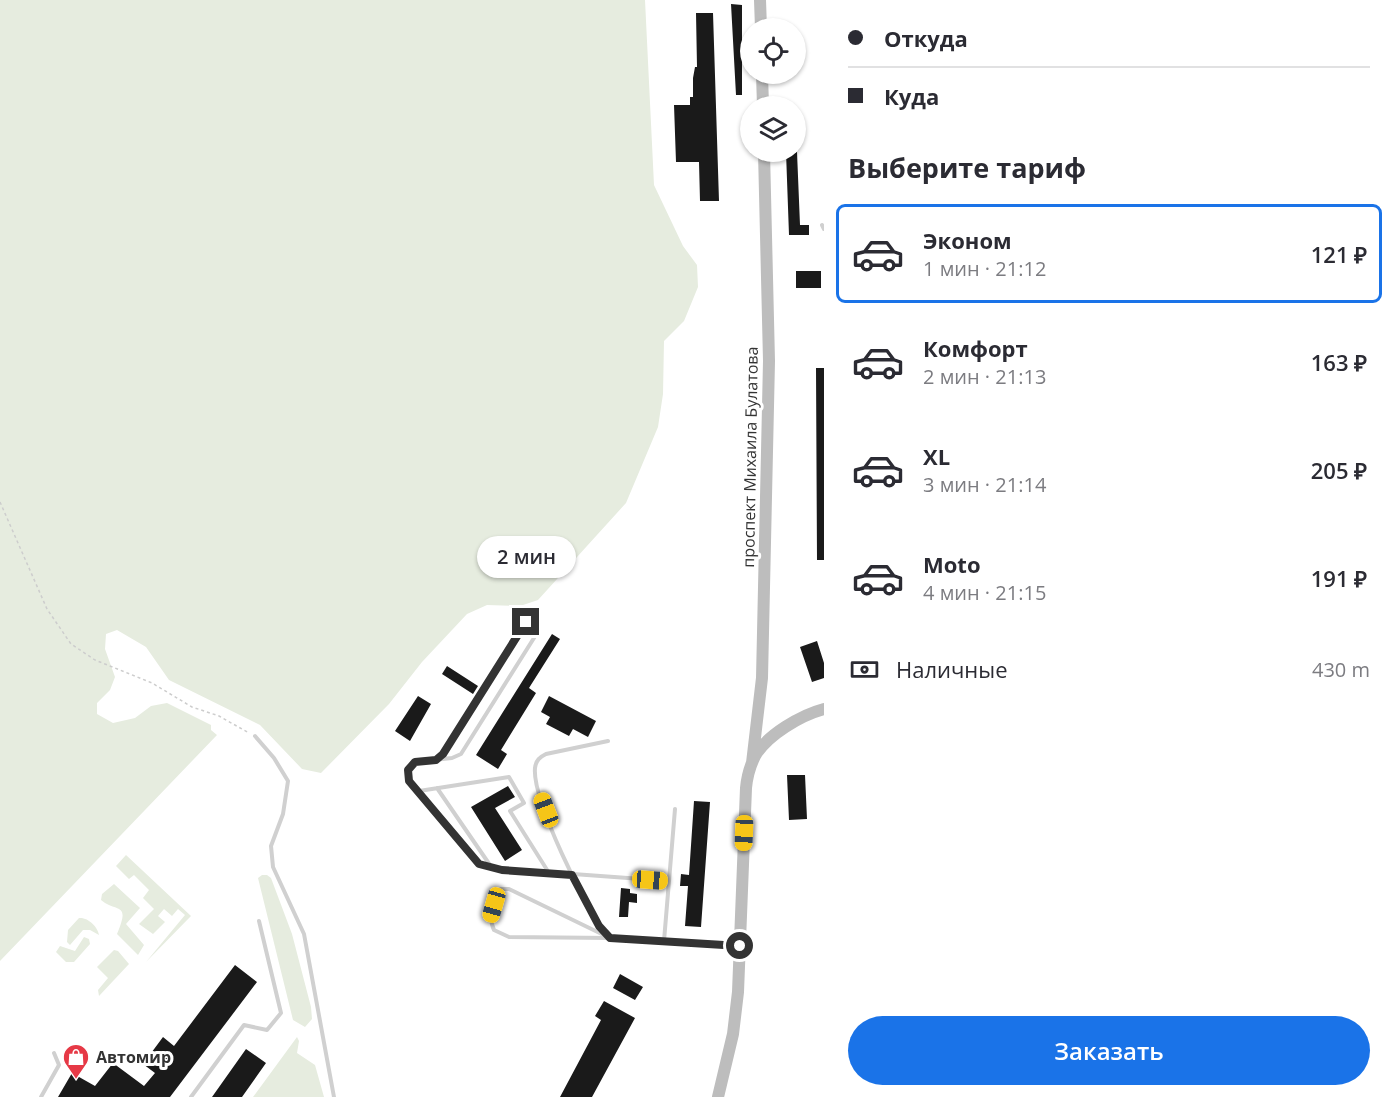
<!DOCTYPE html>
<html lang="ru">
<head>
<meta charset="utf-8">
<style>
  body { margin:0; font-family:"Open Sans",sans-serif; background:#f2f2f3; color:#2b2b33; height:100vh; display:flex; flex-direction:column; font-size:22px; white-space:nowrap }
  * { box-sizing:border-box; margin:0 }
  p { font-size:20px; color:#7c7c81 }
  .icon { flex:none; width:33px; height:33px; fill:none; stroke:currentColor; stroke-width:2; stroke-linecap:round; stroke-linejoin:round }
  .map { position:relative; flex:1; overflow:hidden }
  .panel { display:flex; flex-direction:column; background:#fff; width:570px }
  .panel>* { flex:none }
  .banner { display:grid; align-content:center; height:132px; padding:0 24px; background:#fff }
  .fabs { position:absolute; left:740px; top:18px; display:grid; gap:12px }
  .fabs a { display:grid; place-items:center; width:66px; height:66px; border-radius:50%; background:#fff; box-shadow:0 2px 4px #0004; font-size:30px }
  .end { position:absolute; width:27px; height:27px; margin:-14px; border:8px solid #333; background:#fff; box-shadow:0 0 0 3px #fff }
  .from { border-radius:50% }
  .bubble { position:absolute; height:42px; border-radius:21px; background:#fff; box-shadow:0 2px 4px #0004; font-size:20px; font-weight:600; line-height:42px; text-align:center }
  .car { position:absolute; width:18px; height:36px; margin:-18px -9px; border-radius:8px; box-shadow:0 0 4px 2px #0007; background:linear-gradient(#f5c518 24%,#345 0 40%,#f5c518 0 76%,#345 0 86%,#f5c518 0) }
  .banner b { display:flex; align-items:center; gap:21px; height:57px; font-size:22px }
  .banner b+b { border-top:2px solid #e1e1e2 }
  .banner i { width:15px; height:15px; background:#2b2b33 }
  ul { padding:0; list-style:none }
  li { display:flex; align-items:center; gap:18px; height:99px; margin:0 12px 9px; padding:0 12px; border:3px solid transparent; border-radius:9px }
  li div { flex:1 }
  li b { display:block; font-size:22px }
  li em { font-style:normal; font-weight:600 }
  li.selected { border-color:#1a73e8 }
  li>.icon { width:54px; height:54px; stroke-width:1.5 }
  h2 { padding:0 24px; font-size:27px; line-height:72px }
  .pay { display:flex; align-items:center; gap:15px; height:66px; padding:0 24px; font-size:22px }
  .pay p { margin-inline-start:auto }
  .action { display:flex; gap:12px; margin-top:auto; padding:12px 24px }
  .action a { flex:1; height:69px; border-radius:36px; background:#1a73e8; color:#fff; font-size:24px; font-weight:600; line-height:69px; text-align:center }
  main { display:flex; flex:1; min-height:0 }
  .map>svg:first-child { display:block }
  .green { fill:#e6ecdf }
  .building { fill:#1a1a1a }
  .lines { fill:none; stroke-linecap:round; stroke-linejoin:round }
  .path { stroke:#cdcdcd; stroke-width:1.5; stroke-dasharray:3 3; stroke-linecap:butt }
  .lane { stroke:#d0d0d0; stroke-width:4 }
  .secondary { stroke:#bdbdbd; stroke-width:12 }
  .route { stroke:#333; stroke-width:8 }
  .labels { text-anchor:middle; stroke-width:6; stroke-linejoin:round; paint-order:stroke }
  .street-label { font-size:16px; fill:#333; stroke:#fff }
  .poi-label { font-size:16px; font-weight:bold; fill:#333; stroke:#fff; text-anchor:start }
</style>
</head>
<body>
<main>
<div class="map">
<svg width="824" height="1097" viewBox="0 0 824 1097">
  <rect width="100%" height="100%" fill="#fff"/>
  <path class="green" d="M0 0H645L654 185 683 246 697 265 698 287 684 321 664 341 663 394 658 427 626 503 538 600 520 606 487 605 467 614 422 662 389 704 321 773 302 769 260 725 169 680 146 647 117 630 106 634 105 649 115 677 110 690 97 703V714L113 723 135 718 151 706 167 703 211 725V730L217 735 0 961Z
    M126 855 191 916 146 962 185 915 178 909 172 916 164 909 158 916 165 922 153 934 139 924 154 909 143 898 149 890 134 875 129 879 116 866Z
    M262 875H267L271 878 292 934 311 1007 312 1019 305 1027 293 1020 258 878Z
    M114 884 140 908 126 924 144 945 138 955 117 934C131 901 116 913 101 900L102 894Z
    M79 918C88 917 98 927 99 935L90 930H83L70 945 67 942 68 930Z
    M84 937 89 939 90 944 74 962H66L56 952 60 946 75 951Z
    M114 950 118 951 129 964 99 996 98 990 108 978 97 967Z
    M297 1037 299 1041 297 1053 315 1065 324 1097H253Z"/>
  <path class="building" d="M731 4 742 5V95H736Z
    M696 13H713L719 201H700L699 162H676L674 105H690V97H693V78L695 67H697Z
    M786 152H797L800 225H809V235H789Z
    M796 271H821V288H796Z
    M816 368H824V560H817Z
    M552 634 560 639 529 688 536 693 501 750 507 754 498 769 476 755Z
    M817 641 824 663V678L812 682 800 647Z
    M447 666 478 686 473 694 442 674Z
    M418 696 431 704 410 741 395 731Z
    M549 696 596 721 588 737 573 729 569 736 546 724 550 717 541 712Z
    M787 775H805L807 819 789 820Z
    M508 786 515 797 495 808 522 850 505 861 471 807Z
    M694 801 710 802 701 927 685 926 688 886H680L681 874 689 875Z
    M621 888 630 889V893L637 894V903L629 902 628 917H619Z
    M235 965 257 982 170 1097H58L72 1073 95 1086 113 1063 144 1086 155 1073 143 1064 163 1037 174 1046Z
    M620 974 643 987 635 1000 613 988Z
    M604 1001 635 1018 592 1097H560L601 1020 595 1016Z
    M246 1049 266 1063 242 1097H212Z"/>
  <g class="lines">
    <path class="path" d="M0 502 47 609 71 644 95 660 152 683 192 707 219 716 249 733"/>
    <path class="lane" d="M822 225 824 229
      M255 736 274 758 288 781 283 814 271 846 273 867 304 934 334 1097
      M439 758 526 623
      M437 788 492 868 669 881
      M419 791 509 777 524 803 510 811 549 873
      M492 868 479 864 472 857 449 826 409 781 408 770 415 762 452 758 461 754 539 630
      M607 936C586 910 532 799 535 768 536 760 540 757 546 754L608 741
      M610 938 509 889H501C492 899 488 918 494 930L509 937 610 938 739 946
      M664 941 675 809
      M41 1097 59 1065 54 1053
      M191 1097 244 1025 267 1030 281 1013 259 921"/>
    <path class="secondary" d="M760 0 761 28
      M762 74 763 106
      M752 763 762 678 769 361 764 152
      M718 1097 733 1034 738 992 746 788C747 777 750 766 755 756 767 735 801 715 824 709"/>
  </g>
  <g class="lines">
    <path class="route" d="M526 622 443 754 436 760 415 762 408 770 409 781 479 864 502 870 572 875 599 926 610 938 740 946"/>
  </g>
  <defs>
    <g id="shop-pin" transform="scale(1.35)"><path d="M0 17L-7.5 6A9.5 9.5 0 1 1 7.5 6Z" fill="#e63946" stroke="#fff"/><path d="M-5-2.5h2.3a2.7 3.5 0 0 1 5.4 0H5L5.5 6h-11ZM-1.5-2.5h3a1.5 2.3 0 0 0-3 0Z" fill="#fff"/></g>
  </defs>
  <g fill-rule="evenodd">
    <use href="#shop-pin" x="76" y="1057"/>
  </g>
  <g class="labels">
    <g class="street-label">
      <text transform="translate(750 457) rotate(-89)" y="6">проспект Михаила Булатова</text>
    </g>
    <g class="poi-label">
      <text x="96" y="1063">Автомир</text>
    </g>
  </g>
</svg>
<div class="fabs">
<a><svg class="icon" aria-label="locate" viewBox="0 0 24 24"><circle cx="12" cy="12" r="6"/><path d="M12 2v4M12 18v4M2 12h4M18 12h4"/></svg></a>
<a><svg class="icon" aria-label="layers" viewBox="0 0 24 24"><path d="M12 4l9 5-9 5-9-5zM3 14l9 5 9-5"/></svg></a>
</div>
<i class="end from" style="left:740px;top:946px"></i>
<i class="end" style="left:526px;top:622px"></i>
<div class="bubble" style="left:477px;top:536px;width:99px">2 мин</div>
<i class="car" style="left:546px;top:810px;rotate:339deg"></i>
<i class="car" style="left:744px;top:833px;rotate:182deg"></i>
<i class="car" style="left:650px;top:880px;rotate:94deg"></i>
<i class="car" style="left:494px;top:905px;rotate:196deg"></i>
</div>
<section class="panel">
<div class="banner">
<b><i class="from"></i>Откуда</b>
<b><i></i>Куда</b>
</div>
<h2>Выберите тариф</h2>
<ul>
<li class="selected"><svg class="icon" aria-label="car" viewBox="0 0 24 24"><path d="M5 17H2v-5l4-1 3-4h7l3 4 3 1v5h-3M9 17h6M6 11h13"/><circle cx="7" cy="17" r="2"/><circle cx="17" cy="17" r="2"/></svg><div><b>Эконом</b><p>1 мин · 21:12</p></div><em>121 ₽</em></li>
<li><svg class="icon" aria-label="car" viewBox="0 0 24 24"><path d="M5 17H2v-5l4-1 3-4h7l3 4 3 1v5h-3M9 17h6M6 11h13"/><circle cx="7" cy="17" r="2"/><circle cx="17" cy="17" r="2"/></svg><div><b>Комфорт</b><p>2 мин · 21:13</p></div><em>163 ₽</em></li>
<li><svg class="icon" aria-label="car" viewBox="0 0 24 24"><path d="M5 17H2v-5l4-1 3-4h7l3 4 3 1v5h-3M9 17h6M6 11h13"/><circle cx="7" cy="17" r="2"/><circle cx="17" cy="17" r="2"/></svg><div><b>XL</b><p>3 мин · 21:14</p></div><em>205 ₽</em></li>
<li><svg class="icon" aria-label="car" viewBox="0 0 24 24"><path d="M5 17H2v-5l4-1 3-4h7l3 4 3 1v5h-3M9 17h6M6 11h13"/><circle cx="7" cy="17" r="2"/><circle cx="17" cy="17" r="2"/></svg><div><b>Moto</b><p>4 мин · 21:15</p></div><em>191 ₽</em></li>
</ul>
<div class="pay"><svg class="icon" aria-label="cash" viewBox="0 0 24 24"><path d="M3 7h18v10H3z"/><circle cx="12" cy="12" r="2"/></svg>Наличные<p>430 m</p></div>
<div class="action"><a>Заказать</a></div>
</section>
</main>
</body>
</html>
